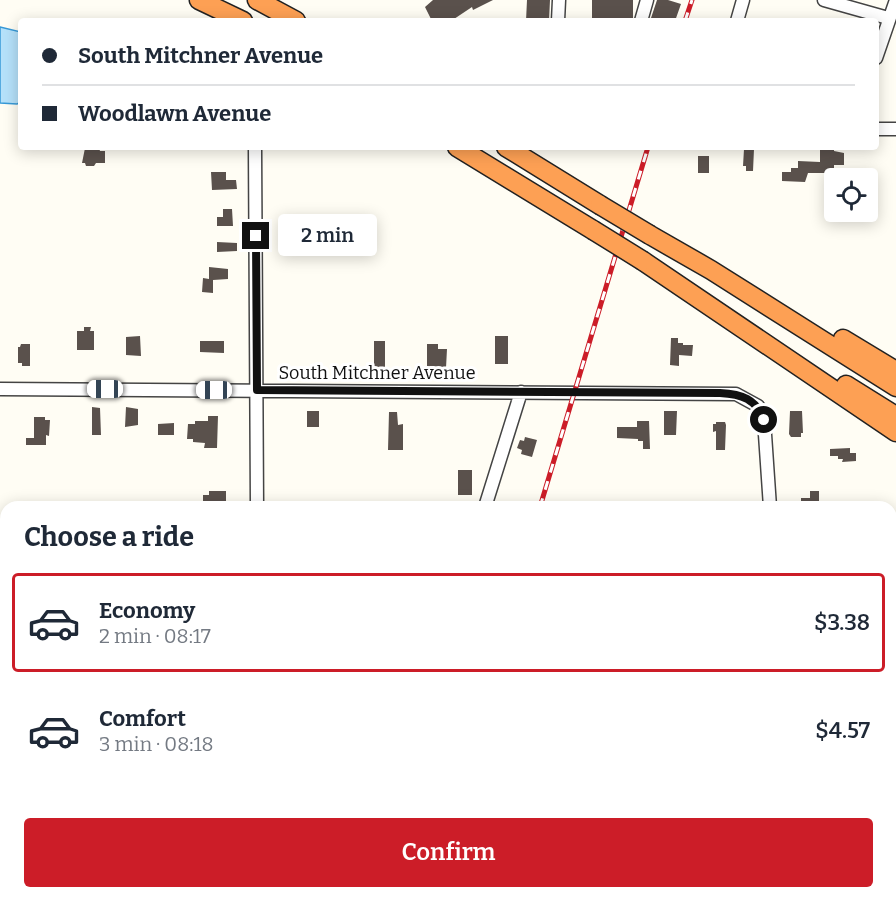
<!DOCTYPE html>
<html lang="en">
<head>
<meta charset="utf-8">
<style>
  body { margin:0; font-family:Bitter,serif; background:#f6f6f7; color:#1f2937; height:100vh; display:flex; flex-direction:column; font-size:22px; white-space:nowrap }
  * { box-sizing:border-box; margin:0 }
  p { font-size:20px; color:#747a83 }
  .icon { flex:none; width:33px; height:33px; fill:none; stroke:currentColor; stroke-width:2; stroke-linecap:round; stroke-linejoin:round }
  .map { position:relative; flex:1; overflow:hidden }
  .side { position:absolute; left:0px; top:501px; width:897px; height:398px; display:flex; flex-direction:column; background:#fff; border-radius:18px 18px 0 0; box-shadow:0 3px 15px #0003 }
  .side>* { flex:none }
  .banner { position:absolute; left:18px; top:18px; width:861px; height:132px; border-radius:6px; box-shadow:0 3px 15px #0003; display:grid; align-content:center; height:132px; padding:0 24px; background:#fff }
  .controls { position:absolute; left:824px; top:168px; display:grid; gap:12px }
  .controls a { display:grid; place-items:center; width:54px; height:54px; border-radius:6px; background:#fff; box-shadow:0 3px 15px #0003; font-size:30px }
  .end { position:absolute; width:27px; height:27px; margin:-14px; border:8px solid #111; background:#fff; box-shadow:0 0 0 3px #fff }
  .from { border-radius:50% }
  .bubble { position:absolute; height:42px; border-radius:6px; background:#fff; box-shadow:0 3px 15px #0003; font-size:20px; font-weight:600; line-height:42px; text-align:center }
  .car { position:absolute; width:18px; height:36px; margin:-18px -9px; border-radius:8px; box-shadow:0 0 4px 2px #0007; background:linear-gradient(#fff 24%,#345 0 40%,#fff 0 76%,#345 0 86%,#fff 0) }
  .banner b { display:flex; align-items:center; gap:21px; height:57px; font-size:22px }
  .banner b+b { border-top:2px solid #e0e1e3 }
  .banner i { width:15px; height:15px; background:#1f2937 }
  ul { padding:0; list-style:none }
  li { display:flex; align-items:center; gap:18px; height:99px; margin:0 12px 9px; padding:0 12px; border:3px solid transparent; border-radius:6px }
  li div { flex:1 }
  li b { display:block; font-size:22px }
  li em { font-style:normal; font-weight:600 }
  li.on { border-color:#cc1d28 }
  li>.icon { width:54px; height:54px; stroke-width:1.5 }
  h2 { padding:0 24px; font-size:27px; line-height:72px }
  .button { display:flex; gap:12px; margin-top:auto; padding:12px 24px }
  .button a { flex:1; height:69px; border-radius:6px; background:#cc1d28; color:#fff; font-size:24px; font-weight:600; line-height:69px; text-align:center }
  .map>svg:first-child { display:block }
  .water { fill:#b5e1fa; stroke:#3799d7; stroke-width:1.5 }
  .building { fill:#5a514c }
  .lines { fill:none; stroke-linecap:round; stroke-linejoin:round }
  .minor-casing { stroke:#444; stroke-width:15 }
  .major-casing { stroke:#222; stroke-width:18 }
  .highway-casing { stroke:#222; stroke-width:21 }
  .minor { stroke:#fff; stroke-width:12 }
  .major { stroke:#ffd864; stroke-width:15 }
  .highway { stroke:#fda054; stroke-width:18 }
  .rail-casing { stroke:#cc1d28; stroke-width:5 }
  .rail { stroke:#fff; stroke-width:3; stroke-dasharray:9; stroke-linecap:butt }
  .highway-bridge-casing { stroke:#222; stroke-width:21; stroke-linecap:butt }
  .highway-bridge { stroke:#fda054; stroke-width:18 }
  .route { stroke:#111; stroke-width:8 }
  .labels { text-anchor:middle; stroke-width:6; stroke-linejoin:round; paint-order:stroke }
  .street-label { font-size:18px; fill:#111; stroke:#fff }
</style>
</head>
<body>
<div class="map">
<svg width="896" height="898" viewBox="0 0 896 898">
  <rect width="100%" height="100%" fill="#fffdf4"/>
  <path class="water" d="M0 27 21 32V102L17 104 0 103Z
    M160 893V892L269 893 266 898H153Z"/>
  <path class="building" d="M433 0H493L473 10 472 7 451 21H432L425 7Z
    M527 0H550L549 21H526Z
    M592 0H633V19L592 21Z
    M657 0H668L681 4 675 21H650Z
    M85 148H99L100 151H105V163H96L94 166H86L85 163H82Z
    M820 148H834V151L844 153V165H834V173H808L805 182 782 181V172H791V168H798V161L820 162Z
    M744 149H754L753 171H746V166H743Z
    M698 156H709V173H698Z
    M211 172H226V180H236L237 189 212 190Z
    M223 209H232L233 226H217V217H223Z
    M217 242 237 243V251L217 252Z
    M209 267 228 269V279L213 280V293L202 292 203 278 209 279Z
    M84 327H91L90 331H94V350H77V331H84Z
    M140 336 141 356 126 355V337Z
    M495 336H508V364H495Z
    M671 338H678V343H683V345H693L692 356 679 355V366L670 365Z
    M200 341H224V353L200 352Z
    M374 341H385V368H374Z
    M21 344H30V366H22V363H18V347H20Z
    M427 344H438V349H447L446 368H427Z
    M92 407 100 408 101 435H92Z
    M126 407 138 409V425L125 427Z
    M307 411H319V427H307Z
    M664 411H677L676 435H664Z
    M790 411H802L803 433H801V437H791L789 434Z
    M389 412H397L398 425 403 424V450H388Z
    M208 416H218L217 448H204L205 443 193 442V439H187L188 424H195V421H208Z
    M34 417H45V420H50L49 436 46 435V445H26V438H34Z
    M637 421H649L650 449H643V441H638V439L617 438V427H637Z
    M716 422H725L726 425 725 450H716V431L713 432V424H716Z
    M174 423V435H158V424Z
    M525 437 537 440 532 457 521 454 522 450 517 448 520 440 524 441Z
    M850 448V453H856V461L842 462 843 459H838V456H830V449Z
    M458 470H472V495H458Z
    M209 491H226V507H203V495H209Z
    M810 491H819V503H815V507H801V498H810Z"/>
  <g class="lines">
    <g class="minor-casing">
      <path id="minor" d="M824 0 888 18
        M558 21 559 0
        M641 21 647 0
        M737 21 743 0
        M876 58 896 0
        M876 129H896
        M255 147 257 507
        M0 389 736 394 758 406 764 420 770 507
        M485 507 521 392
        M891 787 896 788
        M891 811 896 812
        M653 898V892
        M850 898 852 892"/>
    </g>
    <g class="major-casing">
      <path id="major" d="M891 545 896 528
        M891 603 896 585
        M779 898 782 892
        M803 898 805 892"/>
    </g>
    <g class="highway-casing">
      <path id="highway" d="M199 0 243 21
        M257 0 296 21
        M457 147 593 230
        M506 147 600 205
        M650 235 711 270 896 387
        M643 261 896 432
        M843 339 896 371
        M846 385 896 416
        M896 600 893 623 896 635
        M891 654 896 655
        M891 679 896 677"/>
    </g>
    <use href="#minor" class="minor"/>
    <use href="#major" class="major"/>
    <use href="#highway" class="highway"/>
    <g class="rail-casing">
      <path id="rail" d="M685 21 692 0
        M540 507 648 147
        M422 898 424 892"/>
    </g>
    <use href="#rail" class="rail"/>
    <g class="highway-bridge-casing">
      <path id="highway-bridge" d="M600 205 650 235
        M593 230 643 261"/>
    </g>
    <use href="#highway-bridge" class="highway-bridge"/>
  </g>
  <g class="lines">
    <path class="route" d="M256 236 257 390 720 393C742 394 756 399 764 420"/>
  </g>
  <g class="labels">
    <g class="street-label">
      <text x="377" y="379">South Mitchner Avenue</text>
    </g>
  </g>
</svg>
<div class="controls">
<a><svg class="icon" aria-label="locate" viewBox="0 0 24 24"><circle cx="12" cy="12" r="6"/><path d="M12 2v4M12 18v4M2 12h4M18 12h4"/></svg></a>
</div>
<i class="end from" style="left:764px;top:420px"></i>
<i class="end" style="left:256px;top:236px"></i>
<div class="bubble" style="left:278px;top:214px;width:99px">2 min</div>
<i class="car" style="left:105px;top:389px;rotate:270deg"></i>
<i class="car" style="left:214px;top:390px;rotate:270deg"></i>
<div class="banner">
<b><i class="from"></i>South Mitchner Avenue</b>
<b><i></i>Woodlawn Avenue</b>
</div>
<section class="side">
<h2>Choose a ride</h2>
<ul>
<li class="on"><svg class="icon" aria-label="car" viewBox="0 0 24 24"><path d="M5 17H2v-5l4-1 3-4h7l3 4 3 1v5h-3M9 17h6M6 11h13"/><circle cx="7" cy="17" r="2"/><circle cx="17" cy="17" r="2"/></svg><div><b>Economy</b><p>2 min · 08:17</p></div><em>$3.38</em></li>
<li><svg class="icon" aria-label="car" viewBox="0 0 24 24"><path d="M5 17H2v-5l4-1 3-4h7l3 4 3 1v5h-3M9 17h6M6 11h13"/><circle cx="7" cy="17" r="2"/><circle cx="17" cy="17" r="2"/></svg><div><b>Comfort</b><p>3 min · 08:18</p></div><em>$4.57</em></li>
</ul>
<div class="button"><a>Confirm</a></div>
</section>
</div>
</body>
</html>
